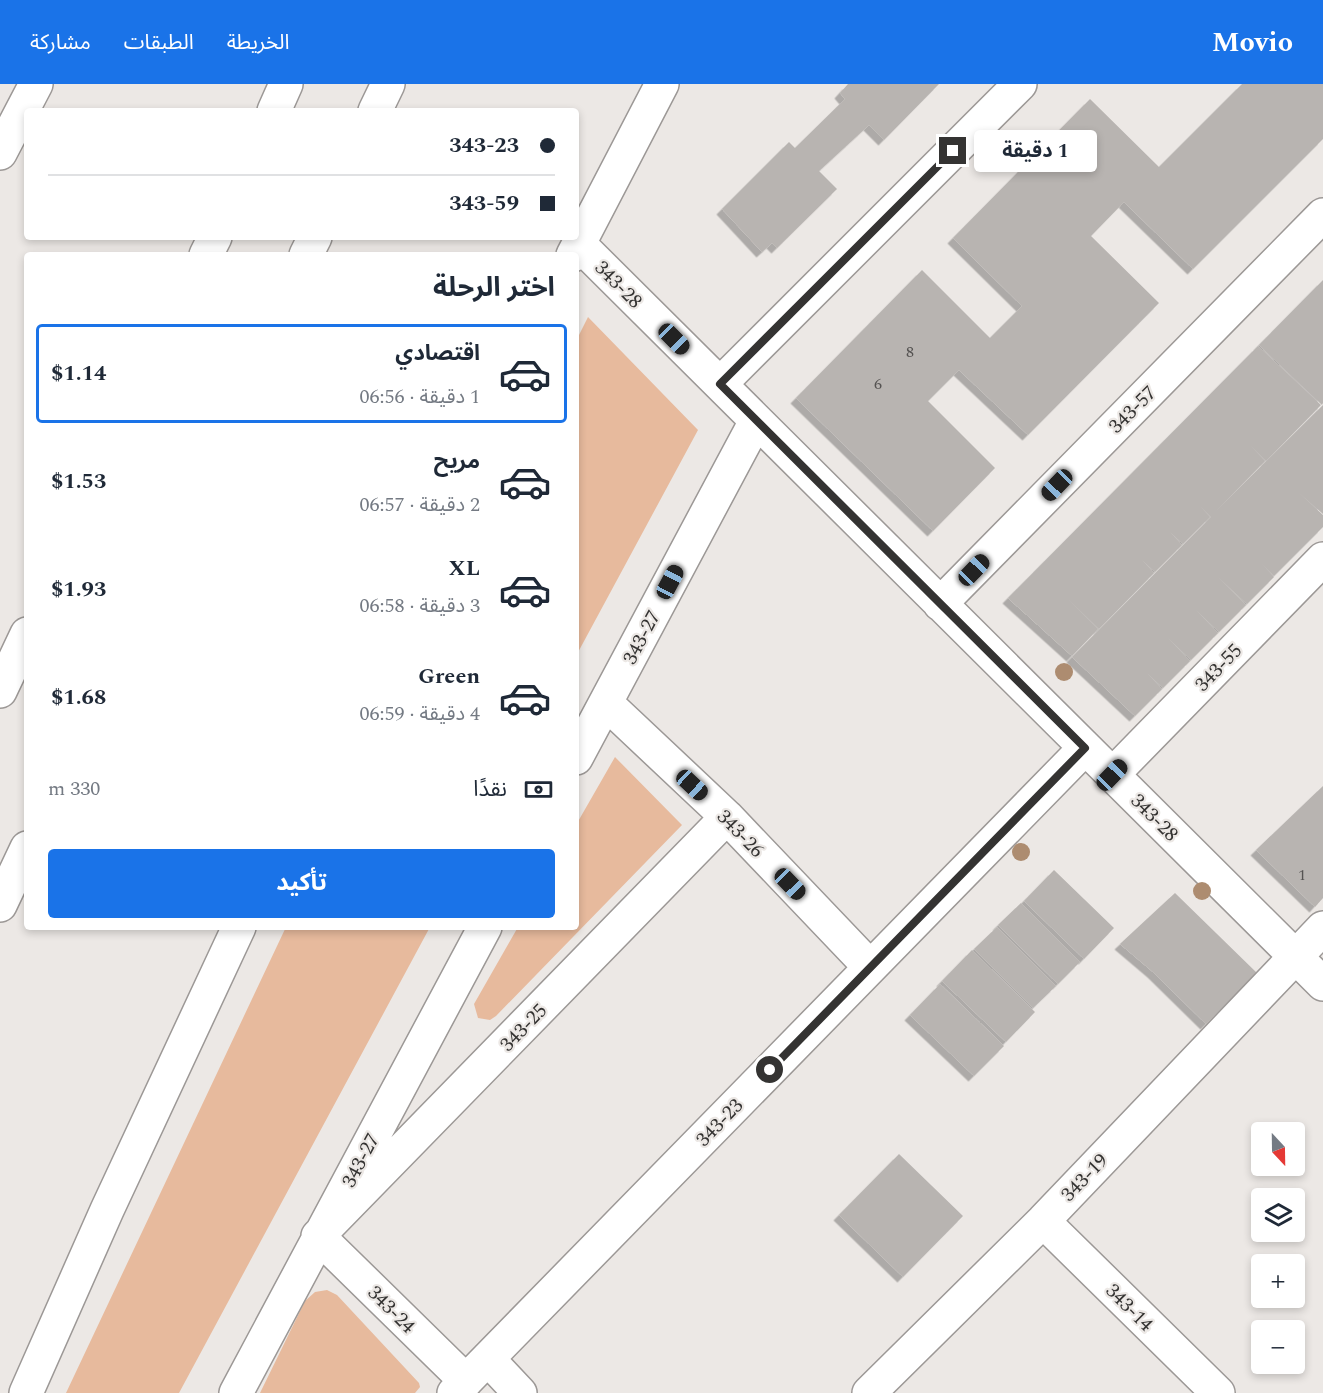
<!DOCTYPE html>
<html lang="ar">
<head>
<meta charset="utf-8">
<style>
  body { margin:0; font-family:Spectral,"Noto Sans Arabic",serif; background:#f2f2f3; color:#1f2937; direction:rtl; height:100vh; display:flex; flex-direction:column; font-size:22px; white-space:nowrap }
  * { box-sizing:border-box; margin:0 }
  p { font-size:20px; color:#747a83 }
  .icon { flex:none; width:33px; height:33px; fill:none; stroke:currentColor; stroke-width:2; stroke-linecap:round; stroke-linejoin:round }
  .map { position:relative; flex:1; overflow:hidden; direction:ltr }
  .panel { position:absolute; left:24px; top:168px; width:555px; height:678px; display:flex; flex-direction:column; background:#fff; border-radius:6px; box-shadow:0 3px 9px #0003; direction:rtl }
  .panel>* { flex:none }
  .top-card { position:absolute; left:24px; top:24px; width:555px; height:132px; border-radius:6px; box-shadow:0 3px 9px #0003; direction:rtl; display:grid; align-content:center; height:132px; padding:0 24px; background:#fff }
  .needle { width:39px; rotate:158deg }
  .controls { position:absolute; left:1251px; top:1038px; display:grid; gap:12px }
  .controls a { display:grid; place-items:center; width:54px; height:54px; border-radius:6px; background:#fff; box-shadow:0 3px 9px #0003; font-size:30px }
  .end { position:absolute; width:27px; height:27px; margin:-14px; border:8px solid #343332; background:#fff; box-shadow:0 0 0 3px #fff }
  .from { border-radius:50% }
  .bubble { position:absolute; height:42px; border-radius:6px; background:#fff; box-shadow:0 3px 9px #0003; font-size:20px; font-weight:700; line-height:42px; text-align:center; direction:rtl }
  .car { position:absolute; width:18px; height:36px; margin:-18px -9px; border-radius:8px; box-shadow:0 0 4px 2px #0007; background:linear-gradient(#222 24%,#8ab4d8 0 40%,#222 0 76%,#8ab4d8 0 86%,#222 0) }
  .top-card b { display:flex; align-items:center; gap:21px; height:57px; font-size:22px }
  .top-card b+b { border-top:2px solid #e0e1e3 }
  .top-card i { width:15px; height:15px; background:#1f2937 }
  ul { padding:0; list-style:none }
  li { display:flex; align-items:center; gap:18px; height:99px; margin:0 12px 9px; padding:0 12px; border:3px solid transparent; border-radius:6px }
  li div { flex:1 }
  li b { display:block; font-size:22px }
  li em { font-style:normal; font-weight:700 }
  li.current { border-color:#1a73e8 }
  li>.icon { width:54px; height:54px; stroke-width:1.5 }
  h2 { padding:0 24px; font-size:27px; line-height:72px }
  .pay { display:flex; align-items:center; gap:15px; height:66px; padding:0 24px; font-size:22px }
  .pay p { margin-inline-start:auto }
  .primary-button { display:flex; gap:12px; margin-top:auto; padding:12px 24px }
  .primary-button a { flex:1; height:69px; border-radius:6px; background:#1a73e8; color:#fff; font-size:24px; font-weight:700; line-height:69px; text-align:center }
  header { display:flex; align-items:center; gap:36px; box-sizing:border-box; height:84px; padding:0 30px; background:#1a73e8; color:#fff }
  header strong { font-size:28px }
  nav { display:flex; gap:33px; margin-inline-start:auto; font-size:21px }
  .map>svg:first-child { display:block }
  .green { fill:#e7ba9d }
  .building { fill:#b8b4b1; filter:url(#shadow) }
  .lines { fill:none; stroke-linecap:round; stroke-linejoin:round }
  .minor-casing { stroke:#9c9896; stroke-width:36 }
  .highway-casing { stroke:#9c9896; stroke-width:36 }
  .minor { stroke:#fff; stroke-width:33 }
  .highway { stroke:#fff; stroke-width:33 }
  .tree { fill:#ad8c70 }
  .route { stroke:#343332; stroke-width:8 }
  .labels { text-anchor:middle; stroke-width:4.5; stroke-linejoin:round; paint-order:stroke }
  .number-label { font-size:16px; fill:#555352 }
  .street-label { font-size:20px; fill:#343332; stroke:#ece8e5 }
</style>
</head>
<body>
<header>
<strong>Movio</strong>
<nav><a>الخريطة</a><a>الطبقات</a><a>مشاركة</a></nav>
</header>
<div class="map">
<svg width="1323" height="1309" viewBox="0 0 1323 1309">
  <defs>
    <filter id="shadow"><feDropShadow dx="-5.5" dy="5.5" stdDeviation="0" flood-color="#0004"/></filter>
  </defs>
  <rect width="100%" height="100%" fill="#ece8e5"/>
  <path class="green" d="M588 233 698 346 576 572V257Z
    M615 673 682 741 496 932 490 936 478 934 474 920 518 843H576V741Z
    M286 843H430L179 1309H66Z
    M327 1206 337 1211 419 1299 420 1303 415 1309H260L305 1217 315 1208Z"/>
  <path class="building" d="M848 0H939L884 56 869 41 819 87 837 105 777 164 772 159 762 168 722 125 789 58 795 64 845 15 840 9Z
    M1242 0H1323V55L1193 185 1124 118 1091 152 1159 219 1028 351 959 286 928 317 995 384 933 447 796 314 922 186 990 254 1022 222 953 154 1090 15 1159 83Z
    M1323 196V319L1322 321 1259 261Z
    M1258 262 1321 321 1266 377 1250 361 1265 377 1216 427 1323 321V430L1298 408 1323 431V443L1274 492 1262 480 1274 493 1247 520 1218 493 1246 521 1219 548 1196 526 1218 549 1191 576 1168 554 1190 577 1163 604 1147 589 1162 605 1135 632 1072 573 1211 433 1200 422 1210 433 1183 460 1170 448 1182 461 1155 488 1142 476 1154 489 1099 545 1068 515 1098 545 1072 572 1008 514Z
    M1323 702V814L1315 823 1256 766Z
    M1054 786 1114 844 1084 875 1024 817Z
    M1175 809 1257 889 1206 940 1153 888 1120 860Z
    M1021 819 1080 878 1058 900 998 841Z
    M997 843 1056 902 1033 924 974 865Z
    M972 866 1035 928 1006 958 942 897Z
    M940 900 1004 962 974 992 910 931Z
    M899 1070 963 1132 903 1193 839 1131Z"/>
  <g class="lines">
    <g class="minor-casing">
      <path id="minor" d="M0 69 36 0
        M579 160 1323 900
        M573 171 662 0
        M720 300 1020 0
        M940 520 1323 131
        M606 619 727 733 870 883
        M576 674 756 337
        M1112 691 1323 475
        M1043 1137 1218 1309
        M318 1152 727 733
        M318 1152 466 1297
        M488 1275 520 1309
        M26 1309 107 1126 239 843
        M236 1309 485 843
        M454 1309 1085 664
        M869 1309 1043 1137 1323 844"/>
    </g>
    <g class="highway-casing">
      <path id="highway" d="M274 27 286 0
        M375 27 388 0
        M206 171 215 153
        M306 171 315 153
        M0 607 27 550
        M0 821 27 764"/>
    </g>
    <use href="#minor" class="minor"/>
    <use href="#highway" class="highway"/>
  </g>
  <g class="tree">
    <circle cx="1064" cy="588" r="9"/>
    <circle cx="1021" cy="768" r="9"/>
    <circle cx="1202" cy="807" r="9"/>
  </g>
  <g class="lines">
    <path class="route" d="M770 986 1085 664 720 300 953 67"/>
  </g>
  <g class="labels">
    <g class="number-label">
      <text x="910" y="273">8</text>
      <text x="878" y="305">6</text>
      <text x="1302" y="796">1</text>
    </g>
    <g class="street-label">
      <text transform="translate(619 200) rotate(45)" y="7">343-28</text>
      <text transform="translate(1132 325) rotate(-45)" y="7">343-57</text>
      <text transform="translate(641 553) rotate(-62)" y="7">343-27</text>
      <text transform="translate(1218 583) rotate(-46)" y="7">343-55</text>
      <text transform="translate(1155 733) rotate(45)" y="7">343-28</text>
      <text transform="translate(741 749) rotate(46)" y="7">343-26</text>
      <text transform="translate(523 943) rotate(-46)" y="7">343-25</text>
      <text transform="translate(719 1038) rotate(-46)" y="7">343-23</text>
      <text transform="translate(360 1076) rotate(-62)" y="7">343-27</text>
      <text transform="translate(1084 1093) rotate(-46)" y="7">343-19</text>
      <text transform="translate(1130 1223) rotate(45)" y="7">343-14</text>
      <text transform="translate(392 1225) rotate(45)" y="7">343-24</text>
    </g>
  </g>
</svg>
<div class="controls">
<a><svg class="needle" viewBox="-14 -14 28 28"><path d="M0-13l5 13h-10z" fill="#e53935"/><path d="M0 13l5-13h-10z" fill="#747a83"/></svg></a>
<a><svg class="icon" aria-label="layers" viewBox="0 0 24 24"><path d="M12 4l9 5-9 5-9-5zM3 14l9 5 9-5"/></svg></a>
<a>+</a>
<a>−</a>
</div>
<i class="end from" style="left:770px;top:986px"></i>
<i class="end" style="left:953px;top:67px"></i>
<div class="bubble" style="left:974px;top:46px;width:123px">1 دقيقة</div>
<i class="car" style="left:674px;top:255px;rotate:135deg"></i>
<i class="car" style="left:1057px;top:401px;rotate:224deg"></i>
<i class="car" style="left:974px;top:486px;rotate:44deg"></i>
<i class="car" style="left:670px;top:498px;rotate:28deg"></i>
<i class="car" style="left:1112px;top:691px;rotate:44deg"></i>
<i class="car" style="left:692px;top:701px;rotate:133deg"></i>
<i class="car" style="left:790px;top:800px;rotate:136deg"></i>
<div class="top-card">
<b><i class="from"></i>343-23</b>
<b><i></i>343-59</b>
</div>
<section class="panel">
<h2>اختر الرحلة</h2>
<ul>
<li class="current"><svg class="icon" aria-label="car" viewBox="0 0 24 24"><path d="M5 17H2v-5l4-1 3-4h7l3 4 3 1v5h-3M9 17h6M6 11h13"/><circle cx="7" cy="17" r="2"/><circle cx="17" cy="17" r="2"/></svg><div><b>اقتصادي</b><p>1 دقيقة · 06:56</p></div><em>$1.14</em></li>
<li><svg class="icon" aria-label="car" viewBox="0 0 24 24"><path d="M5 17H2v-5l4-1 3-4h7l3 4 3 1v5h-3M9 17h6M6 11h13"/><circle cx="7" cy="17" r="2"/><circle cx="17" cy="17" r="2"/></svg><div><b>مريح</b><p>2 دقيقة · 06:57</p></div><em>$1.53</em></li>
<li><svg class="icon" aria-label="car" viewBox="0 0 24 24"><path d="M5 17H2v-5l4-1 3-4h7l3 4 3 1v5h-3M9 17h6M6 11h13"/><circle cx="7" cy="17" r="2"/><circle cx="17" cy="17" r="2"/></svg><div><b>XL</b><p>3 دقيقة · 06:58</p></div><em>$1.93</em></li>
<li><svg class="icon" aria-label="car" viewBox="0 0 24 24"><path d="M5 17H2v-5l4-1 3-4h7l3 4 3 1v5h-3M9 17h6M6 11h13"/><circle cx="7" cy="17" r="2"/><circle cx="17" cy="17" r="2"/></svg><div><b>Green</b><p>4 دقيقة · 06:59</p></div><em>$1.68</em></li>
</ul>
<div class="pay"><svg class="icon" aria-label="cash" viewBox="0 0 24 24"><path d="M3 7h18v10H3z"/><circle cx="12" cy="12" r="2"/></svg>نقدًا<p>330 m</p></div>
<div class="primary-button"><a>تأكيد</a></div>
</section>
</div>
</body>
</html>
